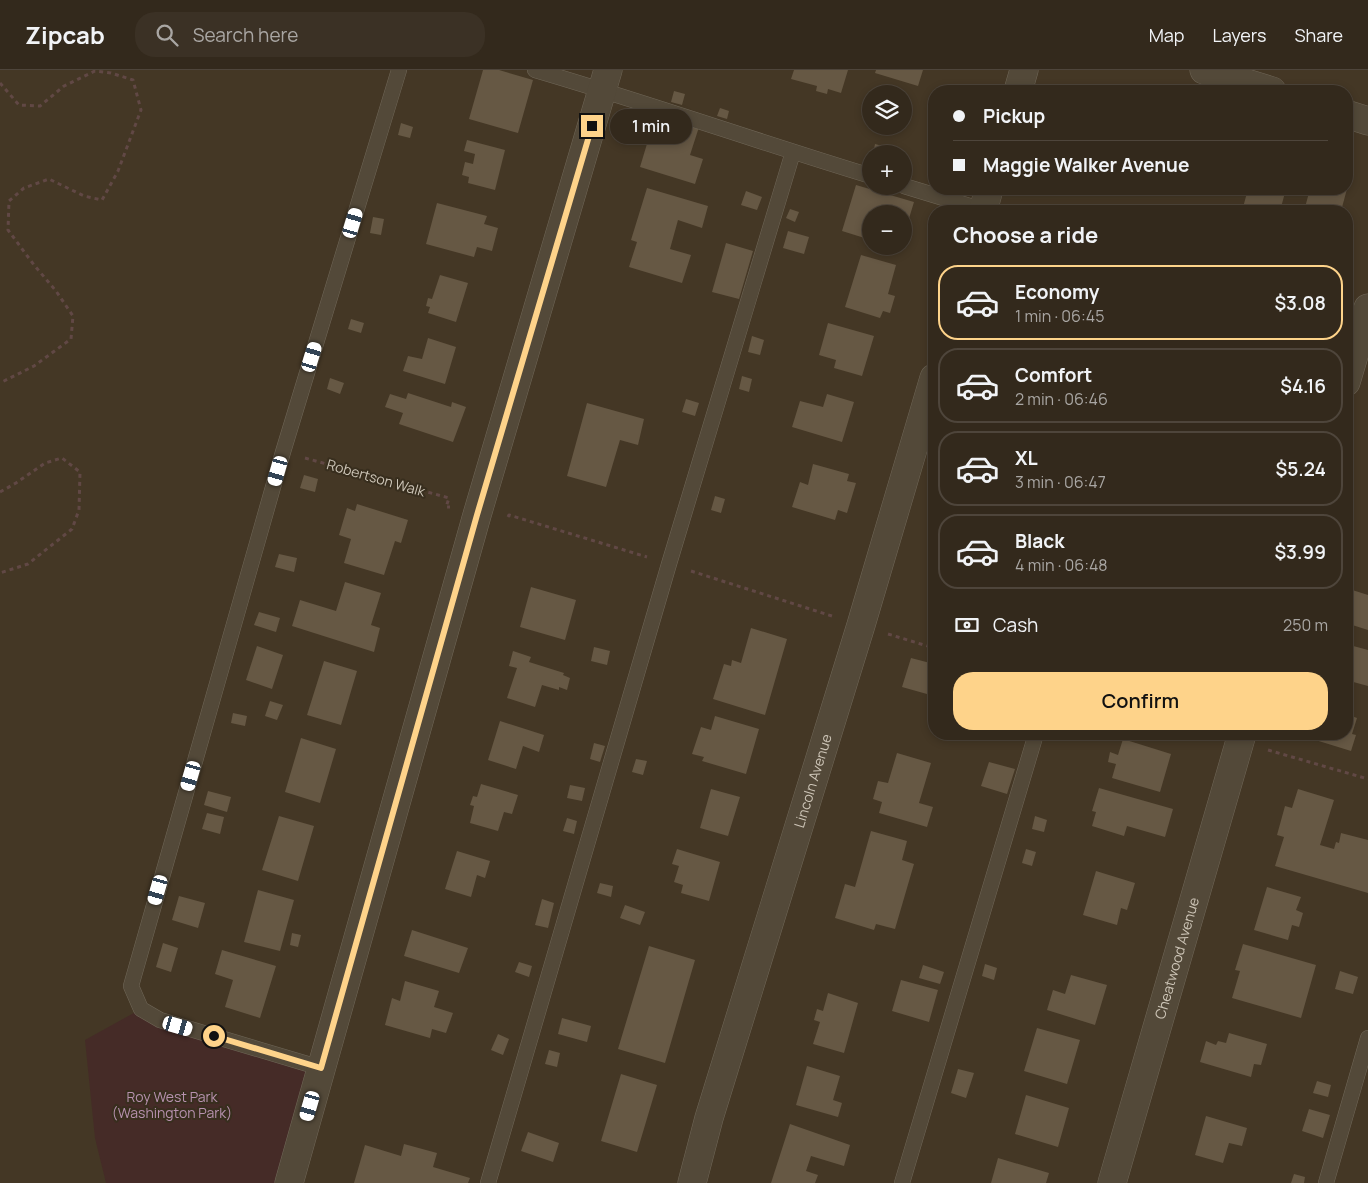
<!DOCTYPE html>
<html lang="en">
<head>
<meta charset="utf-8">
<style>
  body { margin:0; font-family:Manrope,sans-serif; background:#3b3125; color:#f1f3f6; height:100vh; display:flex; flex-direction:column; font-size:19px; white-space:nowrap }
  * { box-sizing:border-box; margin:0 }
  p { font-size:16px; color:#a9a6a3 }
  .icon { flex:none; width:28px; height:28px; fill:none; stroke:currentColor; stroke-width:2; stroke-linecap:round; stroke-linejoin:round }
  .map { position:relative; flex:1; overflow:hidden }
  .drawer { position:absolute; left:928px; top:135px; width:425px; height:535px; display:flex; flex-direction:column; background:#33291c; border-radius:20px; box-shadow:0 2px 8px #0003,0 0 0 1px #4e453b }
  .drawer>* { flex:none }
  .guide { position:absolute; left:928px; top:15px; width:425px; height:110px; border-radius:20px; box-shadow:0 2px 8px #0003,0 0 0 1px #4e453b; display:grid; align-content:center; height:110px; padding:0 25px; background:#33291c }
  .tools { position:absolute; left:862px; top:15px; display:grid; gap:10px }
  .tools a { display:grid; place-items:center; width:50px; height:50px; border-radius:50%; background:#33291c; box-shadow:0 2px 8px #0003,0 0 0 1px #4e453b; font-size:25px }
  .end { position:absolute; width:22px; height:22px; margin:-11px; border:6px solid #fed38a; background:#111; box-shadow:0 0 0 2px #111 }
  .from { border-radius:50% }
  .bubble { position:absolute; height:35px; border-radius:18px; background:#33291c; box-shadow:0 2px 8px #0003,0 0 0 1px #4e453b; font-size:16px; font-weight:600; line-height:35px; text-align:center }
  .car { position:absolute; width:15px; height:30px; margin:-15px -8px; border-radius:6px; box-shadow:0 0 4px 1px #0007; background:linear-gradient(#fff 24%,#345 0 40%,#fff 0 76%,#345 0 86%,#fff 0) }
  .guide b { display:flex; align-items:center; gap:18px; height:48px; font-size:19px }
  .guide b+b { border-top:1px solid #4e453b }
  .guide i { width:12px; height:12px; background:#f1f3f6 }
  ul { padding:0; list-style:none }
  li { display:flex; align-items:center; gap:15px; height:75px; margin:0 10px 8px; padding:0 15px; border:2px solid #4e453b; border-radius:20px }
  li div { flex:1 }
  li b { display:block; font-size:19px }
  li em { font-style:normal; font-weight:600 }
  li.on { border-color:#fed38a }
  li>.icon { width:45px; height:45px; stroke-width:1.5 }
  h2 { padding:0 25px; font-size:22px; line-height:60px }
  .pay { display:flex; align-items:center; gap:12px; height:55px; padding:0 25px; font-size:19px }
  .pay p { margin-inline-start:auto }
  .cta { display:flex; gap:10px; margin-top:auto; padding:10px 25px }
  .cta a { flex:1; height:58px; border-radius:20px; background:#fed38a; color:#111; font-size:20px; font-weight:600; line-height:58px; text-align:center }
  header { display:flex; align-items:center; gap:30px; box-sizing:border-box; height:70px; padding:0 25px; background:#33291c; border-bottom:1px solid #4e453b }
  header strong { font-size:24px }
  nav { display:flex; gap:28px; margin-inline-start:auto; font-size:18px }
  .search { width:350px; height:45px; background:#3b3125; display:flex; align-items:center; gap:12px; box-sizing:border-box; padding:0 18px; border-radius:20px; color:#a9a6a3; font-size:19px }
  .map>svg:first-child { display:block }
  .green { fill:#452b27 }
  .building { fill:#665844 }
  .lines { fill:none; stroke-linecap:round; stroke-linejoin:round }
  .lane-casing { stroke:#706758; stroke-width:16 }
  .street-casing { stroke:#706758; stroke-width:29 }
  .path { stroke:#614845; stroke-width:3; stroke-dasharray:4 4; stroke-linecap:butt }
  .lane { stroke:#534939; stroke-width:15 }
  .street { stroke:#534939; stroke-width:28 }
  .route { stroke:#fed38a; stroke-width:6 }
  .labels { text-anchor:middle; stroke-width:4; stroke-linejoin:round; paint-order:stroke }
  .street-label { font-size:14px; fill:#cdc5b7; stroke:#382e1e }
  .park-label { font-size:14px; fill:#b791ae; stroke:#382e1e }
</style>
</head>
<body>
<header>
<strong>Zipcab</strong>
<div class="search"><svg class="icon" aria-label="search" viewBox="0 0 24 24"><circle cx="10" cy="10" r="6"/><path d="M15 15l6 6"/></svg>Search here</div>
<nav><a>Map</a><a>Layers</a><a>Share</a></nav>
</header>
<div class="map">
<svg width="1368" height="1113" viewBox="0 0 1368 1113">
  <rect width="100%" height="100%" fill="#443725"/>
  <path class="green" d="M141 939 321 998 289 1113H106L95 1068 85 970Z"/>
  <path class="building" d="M483 0H499L533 10 518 63 469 49Z
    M794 0H848L841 23 828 19 827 24 816 21 817 16 791 9Z
    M876 0H923L918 16 875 3Z
    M674 21 685 24 682 35 671 32Z
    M720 38 729 41 727 49 717 46Z
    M656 44 699 57 690 85 703 89 695 114 640 97Z
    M401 53 413 57 410 68 398 65Z
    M467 70 505 80 495 120 468 113 469 107 462 105 465 92 473 94 475 84 464 81Z
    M875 74 886 77 884 84H873Z
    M856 115 914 132 904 165V144H871V170L842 161Z
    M647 118 708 136 702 158 678 150 670 179 691 185 682 213 629 197 637 172 631 170Z
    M1248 119H1286L1280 141H1242Z
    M1310 119H1347L1341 141H1304Z
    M746 121 762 127 757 140 741 135Z
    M437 133 487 146 484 154 498 158 492 181 477 177 474 187 426 174Z
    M790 139 799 142 795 152 786 148Z
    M373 147 384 149 381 165 370 163Z
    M788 161 809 167 804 184 783 178Z
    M726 173 753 181 739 229 712 222Z
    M861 185 896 195 888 224 895 226 890 243 883 241 880 248 845 237Z
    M440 205 468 213 456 252 428 243 430 237 426 236 428 228 432 229Z
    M351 249 364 253 361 263 348 259Z
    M828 253 874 266 862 306 834 298 836 290 819 285Z
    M752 266 764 270 760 285 748 282Z
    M428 268 456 277 445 314 403 301 408 286 422 289Z
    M742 306 752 309 749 322 739 319Z
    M330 308 344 313 340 324 327 319Z
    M408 323 451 337 452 332 466 337 453 372 399 354 403 343 385 337 390 324 406 329Z
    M827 324 854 332 842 372 792 357 800 331 823 337Z
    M686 329 699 333 695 346 682 342Z
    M587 333 644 349 638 375 620 370 606 417 567 406Z
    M813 394 849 404 847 411 856 413 847 443 838 440 835 450 792 437 800 412 808 415Z
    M304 405 318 409 315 422 300 418Z
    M715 426 725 429 721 443 711 440Z
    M357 434 408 450 401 473 395 471 384 505 344 493 351 469 339 465 347 438 355 441Z
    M279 484 297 488 294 502 275 497Z
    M345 512 381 523 371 555 380 558 374 582 292 556 300 530 336 541Z
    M531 517 576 530 565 570 520 557Z
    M1346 518 1368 525V560L1346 553 1349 537H1346Z
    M259 542 280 548 276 562 254 555Z
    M751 558 787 569 765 645 713 629 724 594 731 596 732 590 741 593Z
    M1346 574 1368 580V616L1346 610Z
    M257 576 283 585 272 619 246 610Z
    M594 577 610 581 607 595 591 591Z
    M513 581 531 587 529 592 564 603 563 605 570 608 567 620 559 617V620L542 615 535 637 507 628 517 598 509 596Z
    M911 588 934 594V626L902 617Z
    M324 591 357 601 341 655 307 645Z
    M270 631 283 635 277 650 265 646Z
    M233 643 247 646 245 656 231 653Z
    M1346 644 1357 648 1352 664 1356 665 1351 681 1296 664H1346Z
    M715 646 759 659 746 704 702 691 704 687 692 684 701 657 711 660Z
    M500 651 544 665 539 682 523 676 516 699 488 690Z
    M301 668 336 679 320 733 285 722Z
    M1123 669 1171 684 1160 722 1112 708 1116 694 1108 692 1110 682 1118 685Z
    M594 673 605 676 600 692 590 689Z
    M897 683 931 693 919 733 933 737 927 757 879 743 882 732 873 729 878 711 888 713Z
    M636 689 647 691 643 705 632 702Z
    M989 692 1015 699 1007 724 981 716Z
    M481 714 518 725 512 744 504 742 498 761 470 753 474 736 470 735 473 726 477 727Z
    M570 715 585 718 582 731 567 728Z
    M1099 718 1173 739 1165 767 1127 756 1124 766 1092 756 1096 742 1092 741Z
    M711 719 740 727 728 766 700 758Z
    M1298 719 1334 730 1320 775 1334 779 1336 772 1339 773 1341 763 1368 770V823L1275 796 1284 767 1277 765 1285 736 1292 738Z
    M208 721 231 727 227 742 204 735Z
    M207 743 224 747 220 764 202 759Z
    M279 746 314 756 298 811 262 800Z
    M1035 746 1047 750 1044 762 1032 759Z
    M567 748 577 751 574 764 563 761Z
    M871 761 907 771 902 790 914 794 895 859 876 854 874 860 835 848 845 814 855 817Z
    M677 779 720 792 709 831 681 823 683 815 674 812 679 796 672 794Z
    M1026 779 1036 782 1032 796 1022 793Z
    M457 781 490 791 485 808 477 805 471 827 445 819Z
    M1096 801 1135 813 1127 840 1121 838 1117 855 1083 845Z
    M600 813 613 816 611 827 597 823Z
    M1267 817 1301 827 1296 840 1303 843 1299 857 1292 855 1288 870 1254 860Z
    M258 820 294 830 280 881 244 872Z
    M179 826 205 833 198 858 172 850Z
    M542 829 554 833 548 858 535 855Z
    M625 835 645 842 640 855 620 848Z
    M412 860 468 878 459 903 404 886Z
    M292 863 301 865 298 877 290 875Z
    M163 873 178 878 171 902 156 897Z
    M1243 874 1316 895 1301 948 1232 928 1240 901 1235 900Z
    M649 876 695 890 665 993 618 979Z
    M222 880 276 896 260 948 225 937 233 910 215 904Z
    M519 892 532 896 529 907 515 902Z
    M985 894 997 898 994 910 982 906Z
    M923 895 944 902 940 914 919 908Z
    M1340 901 1358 907 1353 924 1335 919Z
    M1071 905 1107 915 1095 955 1047 940 1053 920 1065 924Z
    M901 910 938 920 929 952 892 941Z
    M405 911 439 921 434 937 453 943 446 963 432 959 430 968 385 955 392 928 400 931Z
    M828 923 858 933 844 983 813 974 820 952 814 950 817 939 823 941Z
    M562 948 591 956 587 972 558 964Z
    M1037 958 1080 970 1067 1014 1024 1001Z
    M1229 963 1267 974 1261 995 1254 994 1251 1007 1200 992 1206 971 1216 975 1218 971 1226 973Z
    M498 964 509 969 503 985 491 980Z
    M549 980 560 983 557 997 545 994Z
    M807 996 840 1006 833 1030 842 1033 838 1047 796 1035Z
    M958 999 974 1003 966 1028 951 1023Z
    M621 1004 657 1015 637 1082 601 1071Z
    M1317 1011 1331 1015 1328 1027 1313 1023Z
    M1026 1025 1069 1038 1058 1077 1015 1064Z
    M1309 1039 1330 1045 1323 1068 1302 1061Z
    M1206 1046 1247 1058 1242 1076 1229 1073 1223 1093 1195 1085Z
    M790 1054 850 1075 844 1096 811 1086 806 1101 818 1105 815 1113H771Z
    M528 1062 559 1073 553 1092 521 1081Z
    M404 1074 437 1083 433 1097 470 1108 468 1113H354L365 1075 401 1086Z
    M998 1088 1049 1103 1046 1113H991Z
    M1294 1104 1305 1107 1304 1113H1291Z"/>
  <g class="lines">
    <g class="lane-casing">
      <path id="lane" d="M535 0C648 33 759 72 871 106
        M904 116 986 141
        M321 998 160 950 141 939 131 916 283 382 399 0
        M488 1113 669 494 793 82
        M902 1113 1036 664
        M1326 1113 1368 968"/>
    </g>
    <g class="street-casing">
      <g id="street">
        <path d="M1204 0 1272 21"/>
        <path d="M1018 21 1024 0"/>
        <path d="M1346 44 1368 51"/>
        <path d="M983 141 989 119"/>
        <path d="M1346 312 1368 238"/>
        <path d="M289 1113 477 445 608 0"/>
        <path id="s1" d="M692 1113 709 1048 861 555 934 308"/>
        <path id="s2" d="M1112 1113 1242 664"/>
      </g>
    </g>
    <path class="path" d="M0 13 19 35 40 36 64 16 95 1 111 3 133 10 141 40 118 101 102 130 84 126 49 109 24 118 9 131 8 160 34 195 56 221 73 246 71 269 34 296 0 313
      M305 388 449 428 446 437H450
      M0 422 16 413 45 393 62 388 80 402 79 440 72 459 28 494 0 503
      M508 447 509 445 647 487
      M691 501 835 547
      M888 564 934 578
      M1268 680 1368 709"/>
    <use href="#lane" class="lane"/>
    <use href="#street" class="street"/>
  </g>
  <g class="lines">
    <path class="route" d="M214 966 321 998 477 445 592 56"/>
  </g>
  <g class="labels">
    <g class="street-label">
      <text transform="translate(376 408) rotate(16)" y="5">Robertson Walk</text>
      <text dy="5" stroke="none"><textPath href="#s1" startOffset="420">Lincoln Avenue</textPath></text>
      <text dy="5" stroke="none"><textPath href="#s2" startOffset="234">Cheatwood Avenue</textPath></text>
    </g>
    <g class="park-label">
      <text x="172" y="1032">Roy West Park<tspan x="172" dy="16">(Washington Park)</tspan></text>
    </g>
  </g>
</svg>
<div class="tools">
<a><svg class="icon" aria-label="layers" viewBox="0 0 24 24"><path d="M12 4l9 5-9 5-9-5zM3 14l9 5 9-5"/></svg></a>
<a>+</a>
<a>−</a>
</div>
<i class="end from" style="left:214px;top:966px"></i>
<i class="end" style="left:592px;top:56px"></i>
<div class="bubble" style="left:610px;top:39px;width:82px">1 min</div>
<i class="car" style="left:353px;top:153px;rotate:17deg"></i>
<i class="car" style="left:312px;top:287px;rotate:17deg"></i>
<i class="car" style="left:278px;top:401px;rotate:196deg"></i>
<i class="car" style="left:191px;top:706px;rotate:196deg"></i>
<i class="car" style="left:158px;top:820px;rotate:196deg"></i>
<i class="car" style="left:178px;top:956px;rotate:106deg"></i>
<i class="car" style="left:310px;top:1036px;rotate:196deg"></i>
<div class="guide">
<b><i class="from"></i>Pickup</b>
<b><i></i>Maggie Walker Avenue</b>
</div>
<section class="drawer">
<h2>Choose a ride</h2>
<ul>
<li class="on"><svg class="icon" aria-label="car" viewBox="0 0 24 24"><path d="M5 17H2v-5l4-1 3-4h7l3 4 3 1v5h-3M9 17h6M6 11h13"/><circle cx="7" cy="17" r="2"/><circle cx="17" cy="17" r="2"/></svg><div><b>Economy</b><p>1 min · 06:45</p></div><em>$3.08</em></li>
<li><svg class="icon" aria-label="car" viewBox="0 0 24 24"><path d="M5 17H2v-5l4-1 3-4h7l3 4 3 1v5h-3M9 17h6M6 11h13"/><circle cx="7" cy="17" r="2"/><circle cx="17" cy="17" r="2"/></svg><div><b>Comfort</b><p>2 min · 06:46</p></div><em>$4.16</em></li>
<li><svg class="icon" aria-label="car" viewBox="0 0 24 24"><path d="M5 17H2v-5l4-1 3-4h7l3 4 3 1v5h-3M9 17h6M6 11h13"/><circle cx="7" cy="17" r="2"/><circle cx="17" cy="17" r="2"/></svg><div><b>XL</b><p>3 min · 06:47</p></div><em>$5.24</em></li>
<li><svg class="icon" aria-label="car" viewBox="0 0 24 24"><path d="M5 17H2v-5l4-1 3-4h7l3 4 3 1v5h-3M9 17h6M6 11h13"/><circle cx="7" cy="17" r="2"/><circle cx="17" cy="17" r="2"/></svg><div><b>Black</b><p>4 min · 06:48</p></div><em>$3.99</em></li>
</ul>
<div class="pay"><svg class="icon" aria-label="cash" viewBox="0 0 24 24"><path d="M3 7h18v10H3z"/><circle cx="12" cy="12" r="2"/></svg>Cash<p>250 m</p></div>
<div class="cta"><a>Confirm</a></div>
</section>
</div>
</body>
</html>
